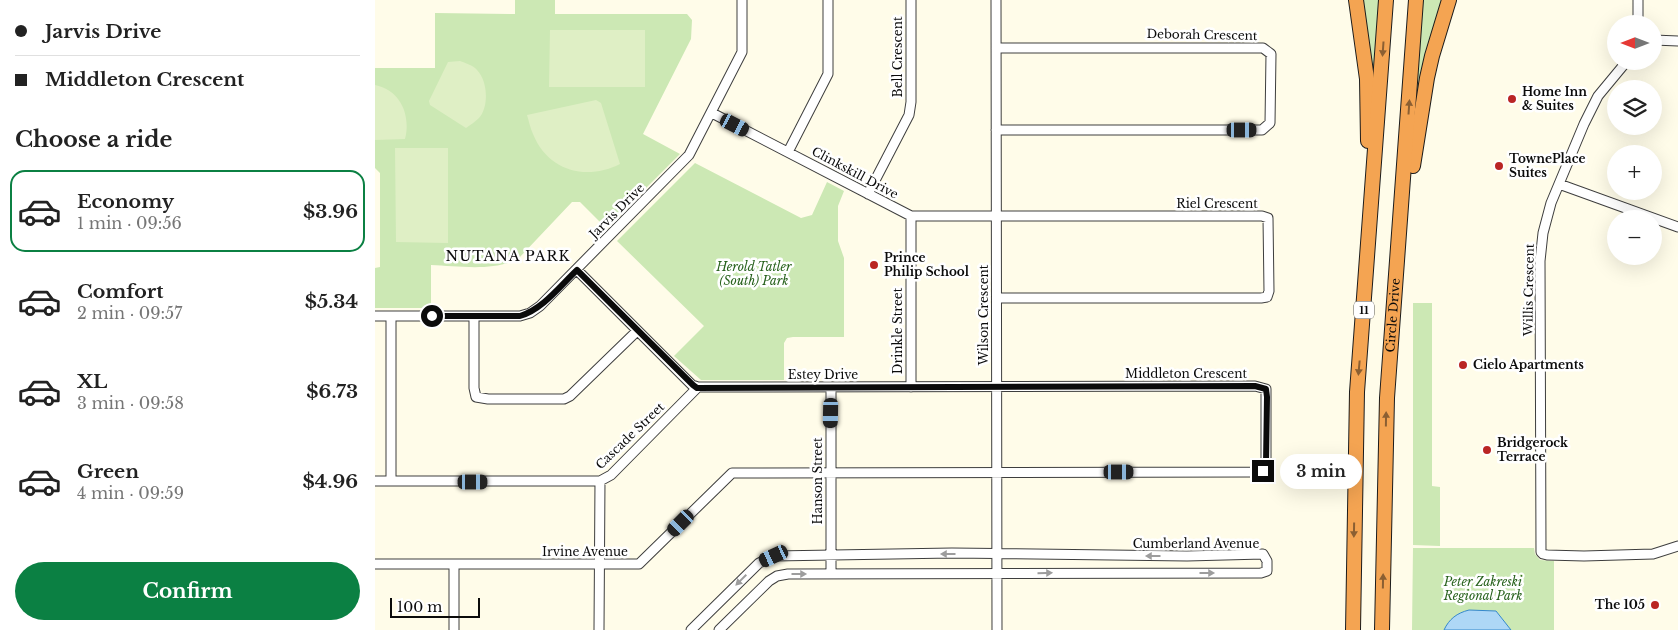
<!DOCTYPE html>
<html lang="en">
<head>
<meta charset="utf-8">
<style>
  body { margin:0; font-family:"Libre Baskerville",serif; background:#f6f6f6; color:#222; height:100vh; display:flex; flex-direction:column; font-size:19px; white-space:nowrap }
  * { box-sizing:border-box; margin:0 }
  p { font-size:16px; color:#767676 }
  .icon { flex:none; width:28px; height:28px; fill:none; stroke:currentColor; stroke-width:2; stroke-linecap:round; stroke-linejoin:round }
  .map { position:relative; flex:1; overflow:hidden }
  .panel { display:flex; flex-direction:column; background:#fff; width:375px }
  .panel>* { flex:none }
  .top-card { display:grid; align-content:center; height:110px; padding:0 15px; background:#fff }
  .needle { width:32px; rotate:270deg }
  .fabs { position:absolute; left:1232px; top:15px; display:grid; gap:10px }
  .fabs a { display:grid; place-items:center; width:55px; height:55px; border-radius:50%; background:#fff; box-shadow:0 5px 20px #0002; font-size:25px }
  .scale { position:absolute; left:15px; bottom:12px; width:90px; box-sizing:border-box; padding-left:5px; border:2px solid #0b0b0b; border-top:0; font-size:14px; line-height:18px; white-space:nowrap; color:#0b0b0b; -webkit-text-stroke:4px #fff; paint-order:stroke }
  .end { position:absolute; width:22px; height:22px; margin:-11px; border:6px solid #0b0b0b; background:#fff; box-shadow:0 0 0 2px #fff }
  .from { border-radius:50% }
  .bubble { position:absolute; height:35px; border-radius:18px; background:#fff; box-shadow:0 5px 20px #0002; font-size:16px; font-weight:700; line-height:35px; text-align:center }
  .car { position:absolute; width:15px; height:30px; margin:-15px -8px; border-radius:6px; box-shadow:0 0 4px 1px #0007; background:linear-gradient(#222 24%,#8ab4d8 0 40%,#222 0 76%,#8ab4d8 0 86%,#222 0) }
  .top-card b { display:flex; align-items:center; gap:18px; height:48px; font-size:19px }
  .top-card b+b { border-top:1px solid #e0e0e0 }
  .top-card i { width:12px; height:12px; background:#222 }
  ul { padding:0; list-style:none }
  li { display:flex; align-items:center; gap:15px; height:82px; margin:0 10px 8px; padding:0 5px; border:2px solid transparent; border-radius:15px }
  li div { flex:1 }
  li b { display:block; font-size:19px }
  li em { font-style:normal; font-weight:700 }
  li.selected { border-color:#0b8043 }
  li>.icon { width:45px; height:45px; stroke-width:1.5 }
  h2 { padding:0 15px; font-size:22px; line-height:60px }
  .primary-button { display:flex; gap:10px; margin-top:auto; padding:10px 15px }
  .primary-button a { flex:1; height:58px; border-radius:30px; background:#0b8043; color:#fff; font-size:20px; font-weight:700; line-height:58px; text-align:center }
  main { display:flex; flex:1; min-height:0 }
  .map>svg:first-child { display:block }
  .green { fill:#cce8b4 }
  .pitch { fill:#dfefc5 }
  .water { fill:#aed7f6; stroke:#3588cc }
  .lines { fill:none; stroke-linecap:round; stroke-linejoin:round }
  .minor-casing { stroke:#3e3e3e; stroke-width:11 }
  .highway-casing { stroke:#1c1c1c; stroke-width:16 }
  .minor { stroke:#fff; stroke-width:9 }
  .highway { stroke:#f4a452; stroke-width:14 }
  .oneway { fill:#8b5f32 }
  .oneway2 { fill:#9d9d9d }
  .route { stroke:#0b0b0b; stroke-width:6 }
  .poi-dot { fill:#ba2524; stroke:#fff; stroke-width:2 }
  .labels { text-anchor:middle; stroke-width:5; stroke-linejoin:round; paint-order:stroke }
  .shield { fill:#fff; stroke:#545454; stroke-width:1 }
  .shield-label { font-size:11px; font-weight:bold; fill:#0b0b0b }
  .street-label { font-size:12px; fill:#0b0b0b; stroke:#fff }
  .poi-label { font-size:12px; font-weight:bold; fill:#0b0b0b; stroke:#fff; text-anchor:start }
  .park-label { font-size:12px; font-style:italic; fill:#27611c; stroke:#fff }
  .neighbourhood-label { font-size:14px; letter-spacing:1px; fill:#0b0b0b; stroke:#fff }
</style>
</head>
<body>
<main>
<section class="panel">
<div class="top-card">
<b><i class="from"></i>Jarvis Drive</b>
<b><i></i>Middleton Crescent</b>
</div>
<h2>Choose a ride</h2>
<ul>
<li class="selected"><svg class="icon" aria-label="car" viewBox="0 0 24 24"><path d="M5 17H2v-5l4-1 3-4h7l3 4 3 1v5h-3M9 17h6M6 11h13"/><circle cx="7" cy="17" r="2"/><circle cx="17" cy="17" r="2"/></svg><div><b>Economy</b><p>1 min · 09:56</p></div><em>$3.96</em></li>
<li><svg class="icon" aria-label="car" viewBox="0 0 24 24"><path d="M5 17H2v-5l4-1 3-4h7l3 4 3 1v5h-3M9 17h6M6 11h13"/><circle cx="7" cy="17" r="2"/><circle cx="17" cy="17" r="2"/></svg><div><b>Comfort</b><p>2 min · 09:57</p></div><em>$5.34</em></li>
<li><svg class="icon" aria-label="car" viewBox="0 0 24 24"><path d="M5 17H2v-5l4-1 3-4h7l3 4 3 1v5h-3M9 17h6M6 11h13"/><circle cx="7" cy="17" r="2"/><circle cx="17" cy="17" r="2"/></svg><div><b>XL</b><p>3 min · 09:58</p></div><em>$6.73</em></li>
<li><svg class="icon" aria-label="car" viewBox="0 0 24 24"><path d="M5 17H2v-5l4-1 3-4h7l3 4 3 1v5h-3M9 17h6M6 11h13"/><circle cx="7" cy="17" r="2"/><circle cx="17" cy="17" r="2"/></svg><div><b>Green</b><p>4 min · 09:59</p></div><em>$4.96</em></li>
</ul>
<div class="primary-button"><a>Confirm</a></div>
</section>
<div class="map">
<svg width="1303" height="630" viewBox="0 0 1303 630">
  <rect width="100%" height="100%" fill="#fffce9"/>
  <path class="green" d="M140 0H180V14H312L317 20 316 39 268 134 305 154 231 228 205 202H197L144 258C121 272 83 266 56 265V308H0V268L5 267V173L0 168V68H60V13L140 14Z
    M986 0H1007L1000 111 993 33Z
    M1046 0H1068L1042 99 1040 86Z
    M320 163 426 218 437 215 452 182 469 191 463 206V241L469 258V337H418L412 338 409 343V380H326L299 356 329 326 242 241Z
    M1038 303H1057V486L1065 487V546L1038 545Z
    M1038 548H1159L1160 554 1165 560 1179 561V630H1037Z"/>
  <path class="pitch" d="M175 30H270V87H174Z
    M85 61C90 63 98 65 102 70 113 81 114 107 104 118 100 122 95 125 91 128L55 105 54 101 73 62Z
    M0 85C26 90 36 116 30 139L0 140Z
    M221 100 226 103 245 164C211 181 173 171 158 134 155 128 154 121 152 115Z
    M20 148H73V243L21 242Z"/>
  <path class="water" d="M1094 610 1121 611 1136 630H1069C1074 619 1082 613 1094 610Z"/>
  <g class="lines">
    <g class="minor-casing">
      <path id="minor" d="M621 0 622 630
        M1263 24V0
        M1279 40 1303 41
        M621 48H888L896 54 895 123 887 130H621
        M1252 61 1223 96 1209 124 1176 203 1168 233 1165 261 1166 552 1168 554 1172 555 1209 556 1278 554 1303 546
        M337 113 536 216H887L893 218 894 291 892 297 886 298H622
        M413 152 453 74V0
        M1184 184 1303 227
        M493 194 534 115 536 102V0
        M536 216V387
        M0 316H145L155 313 165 306 314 155 367 52V0
        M99 316V388L101 397 113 399H189L195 396 262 331
        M456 387V574
        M0 481H225L236 475 323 387
        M16 481V316
        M0 564H264L357 473 878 472 888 471 891 464V389L880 386 323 387 317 385 202 270
        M79 565V630
        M224 630 225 481
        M316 630 384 563 399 556 577 553 812 556 888 554 892 561V571L886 573 413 574 402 576 394 581 344 630"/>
    </g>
    <g class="highway-casing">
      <g id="highway">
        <path d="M981 0 992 79 993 141"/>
        <path d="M1038 166 1052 78 1057 56 1074 0"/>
        <path d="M978 630 982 392 1011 0"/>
        <path id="s1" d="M1007 630 1012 398 1041 0"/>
      </g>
    </g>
    <use href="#minor" class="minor"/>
    <use href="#highway" class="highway"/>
  </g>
  <defs><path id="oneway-solid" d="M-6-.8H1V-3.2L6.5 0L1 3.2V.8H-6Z" transform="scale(1.25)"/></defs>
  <g class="oneway">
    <use href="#oneway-solid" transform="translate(1008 49) rotate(94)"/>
    <use href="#oneway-solid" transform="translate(1034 107) rotate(-86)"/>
    <use href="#oneway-solid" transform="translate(984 368) rotate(95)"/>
    <use href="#oneway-solid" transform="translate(1011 419) rotate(-89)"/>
    <use href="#oneway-solid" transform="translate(979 530) rotate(91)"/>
    <use href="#oneway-solid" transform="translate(1008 581) rotate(-89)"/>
  </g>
  <g class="oneway2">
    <use href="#oneway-solid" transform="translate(573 554) rotate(180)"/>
    <use href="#oneway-solid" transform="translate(778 556) rotate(180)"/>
    <use href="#oneway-solid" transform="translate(670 573) rotate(-1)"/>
    <use href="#oneway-solid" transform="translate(832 573)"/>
    <use href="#oneway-solid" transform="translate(424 574)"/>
    <use href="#oneway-solid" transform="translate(366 580) rotate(135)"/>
  </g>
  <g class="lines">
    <path class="route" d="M57 316H145C168 309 185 286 202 270L318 385 322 388 880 386 891 389 892 397 891 464 888 471"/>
  </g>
  <g class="poi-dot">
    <circle cx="1137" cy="99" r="5"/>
    <circle cx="1124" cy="166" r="5"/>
    <circle cx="499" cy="265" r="5"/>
    <circle cx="1088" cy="365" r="5"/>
    <circle cx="1112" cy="450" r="5"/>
    <circle cx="1280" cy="605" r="5"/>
  </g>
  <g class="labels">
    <rect class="shield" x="979" y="301.5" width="20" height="17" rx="4"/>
    <g class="shield-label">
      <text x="989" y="314">11</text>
    </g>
    <g class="street-label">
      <text transform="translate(827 35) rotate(1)" y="4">Deborah Crescent</text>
      <text transform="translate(523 57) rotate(-90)" y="4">Bell Crescent</text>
      <text transform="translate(480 173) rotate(28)" y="4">Clinkskill Drive</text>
      <text x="842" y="208">Riel Crescent</text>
      <text transform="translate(242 211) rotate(-45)" y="4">Jarvis Drive</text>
      <text transform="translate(1154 290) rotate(-89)" y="4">Willis Crescent</text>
      <text transform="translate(609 315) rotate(-90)" y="4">Wilson Crescent</text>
      <text dy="4" stroke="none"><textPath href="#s1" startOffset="315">Circle Drive</textPath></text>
      <text transform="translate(523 331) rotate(-90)" y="4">Drinkle Street</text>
      <text x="811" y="378">Middleton Crescent</text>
      <text x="448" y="379">Estey Drive</text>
      <text transform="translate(255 436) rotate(-44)" y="4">Cascade Street</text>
      <text transform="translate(443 481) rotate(-90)" y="4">Hanson Street</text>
      <text x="821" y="548">Cumberland Avenue</text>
      <text x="210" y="556">Irvine Avenue</text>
    </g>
    <g class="poi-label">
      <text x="1147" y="96">Home Inn<tspan x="1147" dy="14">&amp; Suites</tspan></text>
      <text x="1134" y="163">TownePlace<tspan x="1134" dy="14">Suites</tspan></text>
      <text x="509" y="262">Prince<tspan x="509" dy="14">Philip School</tspan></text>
      <text x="1098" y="369">Cielo Apartments</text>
      <text x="1122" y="447">Bridgerock<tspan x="1122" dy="14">Terrace</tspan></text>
      <text x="1270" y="609" text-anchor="end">The 105</text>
    </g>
    <g class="park-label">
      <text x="379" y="271">Herold Tatler<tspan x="379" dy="14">(South) Park</tspan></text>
      <text x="1108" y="586">Peter Zakreski<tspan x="1108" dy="14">Regional Park</tspan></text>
    </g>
    <g class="neighbourhood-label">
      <text x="133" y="261">NUTANA PARK</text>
    </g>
  </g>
</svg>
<div class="fabs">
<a><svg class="needle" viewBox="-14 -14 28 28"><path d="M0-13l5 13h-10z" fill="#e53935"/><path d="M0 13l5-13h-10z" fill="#767676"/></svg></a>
<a><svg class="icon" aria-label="layers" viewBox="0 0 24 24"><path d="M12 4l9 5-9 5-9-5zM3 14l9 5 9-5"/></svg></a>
<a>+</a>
<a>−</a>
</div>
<div class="scale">100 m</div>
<i class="end from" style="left:57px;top:316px"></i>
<i class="end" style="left:888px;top:471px"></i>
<div class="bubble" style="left:905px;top:454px;width:82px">3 min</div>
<i class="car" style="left:360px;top:125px;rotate:117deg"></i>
<i class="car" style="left:867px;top:130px;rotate:90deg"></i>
<i class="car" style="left:456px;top:413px;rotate:181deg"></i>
<i class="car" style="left:744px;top:472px;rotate:90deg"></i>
<i class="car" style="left:98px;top:482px;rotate:90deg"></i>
<i class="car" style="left:306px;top:523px;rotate:225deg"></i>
<i class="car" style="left:399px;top:556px;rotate:245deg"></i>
</div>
</main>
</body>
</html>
